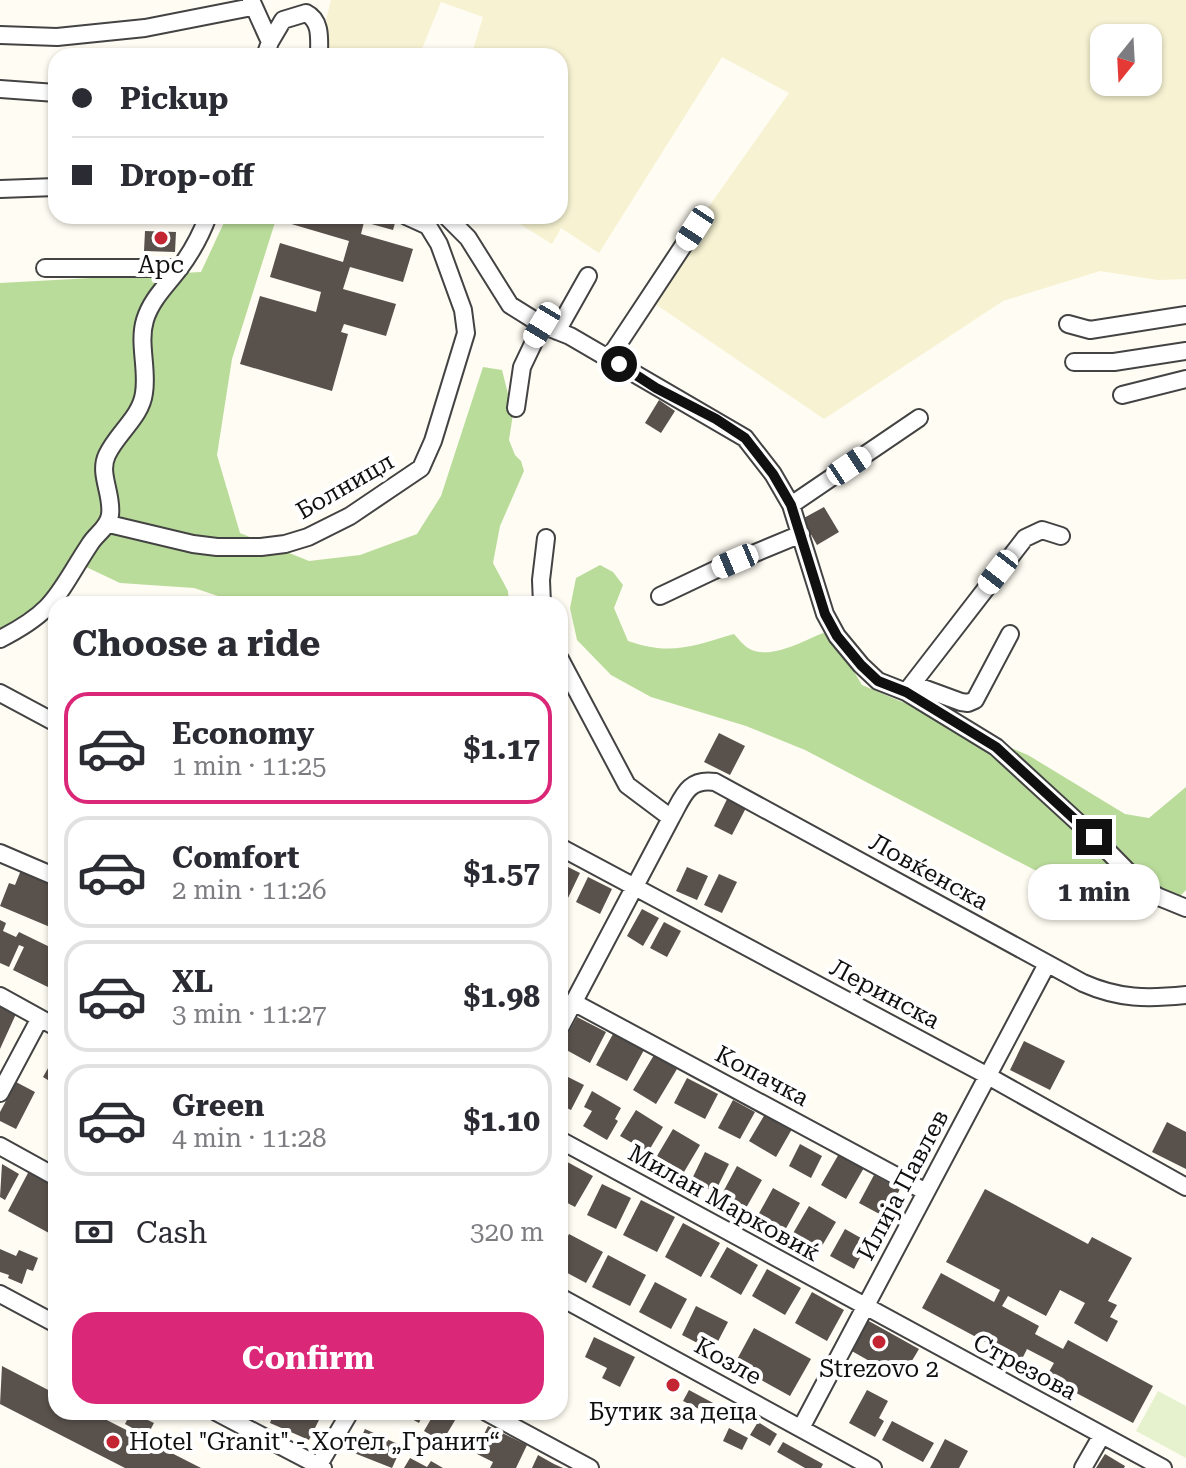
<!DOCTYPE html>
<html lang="en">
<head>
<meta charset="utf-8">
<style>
  body { margin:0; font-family:"Roboto Serif",serif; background:#f2f2f3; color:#2b2b33; height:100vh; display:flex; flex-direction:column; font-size:30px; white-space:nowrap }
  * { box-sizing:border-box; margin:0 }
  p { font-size:26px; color:#7c7c81 }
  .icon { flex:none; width:44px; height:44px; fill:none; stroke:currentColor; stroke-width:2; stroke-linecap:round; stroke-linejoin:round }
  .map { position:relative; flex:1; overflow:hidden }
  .side { position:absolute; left:48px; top:596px; width:520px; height:824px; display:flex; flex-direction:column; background:#fff; border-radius:24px; box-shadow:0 2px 6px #0004 }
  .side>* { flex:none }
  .top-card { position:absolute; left:48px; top:48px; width:520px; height:176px; border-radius:24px; box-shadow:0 2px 6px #0004; display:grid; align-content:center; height:176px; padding:0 24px; background:#fff }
  .needle { width:52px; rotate:198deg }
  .tools { position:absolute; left:1090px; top:24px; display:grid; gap:16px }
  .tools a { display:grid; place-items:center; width:72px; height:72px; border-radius:16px; background:#fff; box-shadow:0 2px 6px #0004; font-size:40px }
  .end { position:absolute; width:36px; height:36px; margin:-18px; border:10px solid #101010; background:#fff; box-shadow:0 0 0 4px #fff }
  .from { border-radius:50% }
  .bubble { position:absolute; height:56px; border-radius:24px; background:#fff; box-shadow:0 2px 6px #0004; font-size:26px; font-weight:700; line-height:56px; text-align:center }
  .car { position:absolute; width:24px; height:48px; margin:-24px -12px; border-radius:10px; box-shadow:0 0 6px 2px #0007; background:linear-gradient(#fff 24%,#345 0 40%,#fff 0 76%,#345 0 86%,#fff 0) }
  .top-card b { display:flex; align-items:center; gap:28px; height:76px; font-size:30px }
  .top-card b+b { border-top:2px solid #e1e1e2 }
  .top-card i { width:20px; height:20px; background:#2b2b33 }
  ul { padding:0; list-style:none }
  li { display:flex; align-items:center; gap:24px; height:112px; margin:0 16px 12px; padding:0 8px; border:4px solid #e1e1e2; border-radius:24px }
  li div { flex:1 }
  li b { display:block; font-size:30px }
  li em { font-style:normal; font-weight:700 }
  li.on { border-color:#db2777 }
  li>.icon { width:72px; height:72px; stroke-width:1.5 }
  h2 { padding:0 24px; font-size:36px; line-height:96px }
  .pay { display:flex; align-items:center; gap:20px; height:88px; padding:0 24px; font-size:30px }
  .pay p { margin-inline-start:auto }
  .action { display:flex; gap:16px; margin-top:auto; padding:16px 24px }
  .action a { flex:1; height:92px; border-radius:24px; background:#db2777; color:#fff; font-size:32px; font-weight:700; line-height:92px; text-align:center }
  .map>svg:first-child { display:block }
  .farmland { fill:#f6f2d2; fill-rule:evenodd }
  .forest { fill:#badc9b }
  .pitch { fill:#e6f2ce }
  .building { fill:#59514c }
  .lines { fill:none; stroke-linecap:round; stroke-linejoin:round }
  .street-casing { stroke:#434343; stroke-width:20 }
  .street { stroke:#fff; stroke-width:16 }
  .route { stroke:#101010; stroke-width:10 }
  .poi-dot { fill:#c32632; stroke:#fff; stroke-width:3 }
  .labels { text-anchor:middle; stroke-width:8; stroke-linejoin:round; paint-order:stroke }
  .poi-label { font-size:24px; fill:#101010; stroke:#fff }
  .street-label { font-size:24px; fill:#101010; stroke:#fff }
</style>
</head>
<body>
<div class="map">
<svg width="1186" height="1468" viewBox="0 0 1186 1468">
  <rect width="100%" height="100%" fill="#fffcf3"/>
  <path class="farmland" d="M331 0H1186V279L1158 280 1100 271 1003 301 824 419 645 297 789 93 722 57 599 253 561 228 552 244 507 216H560V56H471L483 17 441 2 419 56H317ZM1104 38H1148V82H1104Z"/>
  <path class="forest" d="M227 216H277L232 359 217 455 240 533 309 561 360 555 417 534 441 496 483 367 502 370 513 414 509 440 515 455 521 461 524 471 500 526 493 563 508 591 509 604H377L368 601 346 604H242L194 588 120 583 84 566 67 577 35 608 0 632V283L201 272Z
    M600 565 613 572 623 585 614 608 628 641C671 656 693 646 734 634 738 638 743 645 748 648 769 661 803 641 823 633L834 638 862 685 1028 755 1125 814 1149 818 1186 787V890L1166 910 1111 893 1088 898 805 750 746 726 651 697 611 675 577 640 570 608 576 578Z"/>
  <path class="pitch" d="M1158 1391 1186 1406V1458L1136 1431Z"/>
  <path class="building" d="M291 216H397L393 230 364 222 361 234 413 249 403 282 350 267 343 289 396 304 386 336 344 324 341 332 348 334 332 391 240 364 260 296 316 312 321 292 270 277 280 243 343 262 349 241 288 223Z
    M145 231 176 232 175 252 144 251Z
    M659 400 675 411 661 433 645 423Z
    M824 507 839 532 817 545 802 519Z
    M719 733 745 746 730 775 704 762Z
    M729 795 748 804 732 835 714 826Z
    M560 863 580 873 567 900 560 897Z
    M687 867 708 876 697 900 676 891Z
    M21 870 55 879 50 890 56 893V913L50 927 0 906 9 883 15 885Z
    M719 874 737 882 722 913 704 905Z
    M588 877 612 889 600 914 576 902Z
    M642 909 659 918 643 946 627 936Z
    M0 920 6 923 3 931 16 937 19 932 56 950V980L52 989 13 970 24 947 19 945 9 967 0 963Z
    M664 922 681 931 667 957 650 948Z
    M0 1006 16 1014 0 1049Z
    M577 1017 606 1032 590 1063 561 1047Z
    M613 1034 644 1050 627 1081 596 1065Z
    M1024 1041 1065 1061 1050 1090 1010 1070Z
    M56 1054V1085L43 1077Z
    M654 1055 677 1069 656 1104 633 1090Z
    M560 1073 584 1085 571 1110 560 1105Z
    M687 1078 718 1094 705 1119 674 1103Z
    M16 1082 35 1092 16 1129 0 1121V1112Z
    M592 1091 621 1108 615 1119 618 1121 607 1140 583 1126 592 1111 584 1107Z
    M733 1100 755 1112 740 1139 718 1128Z
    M636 1110 663 1127 648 1152 620 1136Z
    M765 1114 792 1129 776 1157 749 1141Z
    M1167 1122 1186 1132V1169L1152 1152Z
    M673 1129 700 1145 684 1172 657 1156Z
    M800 1144 822 1156 811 1178 789 1166Z
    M705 1152 729 1164 715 1192 691 1181Z
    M840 1152 865 1166 846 1199 821 1185Z
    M560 1158 593 1176 575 1207 560 1199Z
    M2 1164 19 1174 5 1200 0 1197Z
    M737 1166 762 1180 746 1208 722 1194Z
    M29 1171 56 1185V1219L49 1233 8 1211Z
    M874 1175 900 1189 885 1217 859 1203Z
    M602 1184 631 1198 616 1229 587 1215Z
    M773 1188 800 1203 784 1232 757 1217Z
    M985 1189 1088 1244 1092 1237 1132 1258 1108 1301 1117 1305 1110 1317 1118 1321 1107 1342 1074 1323 1085 1303 1060 1290 1046 1316 1008 1296 1002 1306 1039 1326 1035 1334 1063 1349 1068 1340 1153 1386 1133 1423 1046 1377 1054 1363 1027 1349 1021 1361 922 1308 941 1273 994 1302 1000 1290 946 1262Z
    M641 1200 675 1217 657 1252 623 1235Z
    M809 1206 836 1222 819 1251 792 1235Z
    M683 1223 720 1243 701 1277 665 1257Z
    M845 1229 868 1242 854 1269 830 1256Z
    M569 1234 603 1252 586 1283 560 1269V1250Z
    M727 1247 758 1265 741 1295 710 1277Z
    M0 1249 16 1256 19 1250 38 1258 33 1271 27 1269 22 1284 8 1278 9 1275 0 1272Z
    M608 1255 646 1275 630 1306 592 1287Z
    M767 1269 801 1288 785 1315 752 1296Z
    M655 1282 687 1299 671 1329 639 1312Z
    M812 1292 844 1310 827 1341 795 1323Z
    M696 1306 728 1322 713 1351 682 1335Z
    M867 1320 919 1349 901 1379 850 1350Z
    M754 1328 811 1359 790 1396 734 1365Z
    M594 1337 635 1357 620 1387 602 1378 607 1368 585 1357Z
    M2 1366 56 1394V1412H91L201 1468H125L0 1404Z
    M689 1390 728 1411 723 1421 683 1401Z
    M867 1390 888 1401 879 1418 884 1421 875 1437 849 1423Z
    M131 1412 154 1423 147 1436 125 1424Z
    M274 1412H308L320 1418 309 1440 270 1423Z
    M399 1412H424L419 1423Z
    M435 1412H460L442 1442 424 1431Z
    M892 1421 934 1443 923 1462 882 1440Z
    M758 1422 777 1434 770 1446 750 1435Z
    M488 1426 527 1445 516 1468H490L493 1462 475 1453Z
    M729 1428 748 1438 742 1450 723 1441Z
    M365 1429 402 1446 392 1468 354 1453Z
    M945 1439 968 1451 959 1468H930Z
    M783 1442 823 1464 821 1468H805L777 1452Z
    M1105 1454 1125 1466 1124 1468H1096Z
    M538 1455 554 1464 563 1468H532Z
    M410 1458 427 1467 431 1461 443 1468H404Z"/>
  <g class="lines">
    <g class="street-casing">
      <path id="street" d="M251 0 270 42 265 56
        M0 35 57 37 145 28 252 7
        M270 42 283 20 306 13C322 21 319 40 319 56
        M0 89 56 93
        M0 189 56 187
        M446 216 468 238 510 305 542 325
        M45 268H180
        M1068 324 1090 330 1186 315
        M557 331 588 276
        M609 358 695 228
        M1074 362H1114L1186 351
        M1122 395 1186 379
        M516 408 522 367 542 325 570 336 745 438 773 474 791 505 825 614 837 636 861 665 878 681 906 692 996 747 1094 837 1144 888 1159 897 1186 908
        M791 505 919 418
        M109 524 193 544 217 547H261L285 544 308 537 350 516 421 468 433 441 466 333 463 310 439 244 428 226 406 216
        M660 596 719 568 801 534
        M542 604 541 580 546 538
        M0 639C57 610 57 594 90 544 97 533 108 528 110 515 113 494 98 474 107 455 117 433 141 417 144 393 148 369 138 343 145 320 151 300 166 286 179 269 191 253 201 235 208 216
        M560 659 627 785 671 818
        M912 684 961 702 968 703 975 700 1010 634
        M906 692 1025 538 1042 530 1061 536
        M0 693 56 723
        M560 847 988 1076 1186 1187
        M0 853 56 877
        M0 996 56 1027
        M575 1003 926 1192
        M560 1028 671 818C683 797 687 778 715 782L1083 983C1119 999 1147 999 1186 995
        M0 1093 40 1018
        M560 1140 1163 1468
        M0 1146 56 1177
        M0 1294 56 1324
        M560 1297 873 1468
        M216 1412 323 1468
        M486 1412 590 1468
        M801 1428 1047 964
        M317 1468 350 1412
        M1083 1468 1102 1435"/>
    </g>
    <use href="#street" class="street"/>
  </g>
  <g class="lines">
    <path class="route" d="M619 364 656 388 716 419 745 438 773 474 791 505 825 614 837 636 861 665 878 681 906 692 996 747 1094 837"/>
  </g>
  <g class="poi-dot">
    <circle cx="161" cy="238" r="8"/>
    <circle cx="879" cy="1342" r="8"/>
    <circle cx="673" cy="1385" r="8"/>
    <circle cx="113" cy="1442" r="8"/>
  </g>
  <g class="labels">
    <g class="poi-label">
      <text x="161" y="273">Арс</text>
      <text x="879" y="1377">Strezovo 2</text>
      <text x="673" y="1420">Бутик за деца</text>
      <text x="129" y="1450" text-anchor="start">Hotel "Granit" - Хотел „Гранит“</text>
    </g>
    <g class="street-label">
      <text transform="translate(345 486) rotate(-30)" y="8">Болницл</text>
      <text transform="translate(929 872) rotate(29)" y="8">Ловќенска</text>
      <text transform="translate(885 994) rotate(28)" y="8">Леринска</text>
      <text transform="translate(762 1076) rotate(28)" y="8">Копачка</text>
      <text transform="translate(903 1185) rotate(-62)" y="8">Илија Павлев</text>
      <text transform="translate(724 1203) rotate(29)" y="8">Милан Марковиќ</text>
      <text transform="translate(728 1361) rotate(29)" y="8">Козле</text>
      <text transform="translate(1025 1367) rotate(28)" y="8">Стрезова</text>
    </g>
  </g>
</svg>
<div class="tools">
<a><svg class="needle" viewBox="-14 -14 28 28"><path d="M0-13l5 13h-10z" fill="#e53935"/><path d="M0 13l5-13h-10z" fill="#7c7c81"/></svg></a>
</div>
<i class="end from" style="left:619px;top:364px"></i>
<i class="end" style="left:1094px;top:837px"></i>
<div class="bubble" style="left:1028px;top:864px;width:132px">1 min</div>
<i class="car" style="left:695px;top:228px;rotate:213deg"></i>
<i class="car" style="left:542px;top:325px;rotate:211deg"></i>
<i class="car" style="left:849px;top:466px;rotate:56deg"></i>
<i class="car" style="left:735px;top:561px;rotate:247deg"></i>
<i class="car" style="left:998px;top:572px;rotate:218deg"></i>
<div class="top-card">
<b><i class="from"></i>Pickup</b>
<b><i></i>Drop-off</b>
</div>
<section class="side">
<h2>Choose a ride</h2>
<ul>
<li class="on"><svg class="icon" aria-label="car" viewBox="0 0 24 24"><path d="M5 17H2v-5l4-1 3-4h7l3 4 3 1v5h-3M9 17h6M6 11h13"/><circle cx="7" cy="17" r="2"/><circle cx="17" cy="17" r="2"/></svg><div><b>Economy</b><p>1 min · 11:25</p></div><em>$1.17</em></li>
<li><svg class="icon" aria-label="car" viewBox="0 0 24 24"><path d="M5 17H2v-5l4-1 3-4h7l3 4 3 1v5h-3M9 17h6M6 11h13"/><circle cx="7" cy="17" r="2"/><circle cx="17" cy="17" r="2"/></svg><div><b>Comfort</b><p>2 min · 11:26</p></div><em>$1.57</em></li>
<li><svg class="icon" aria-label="car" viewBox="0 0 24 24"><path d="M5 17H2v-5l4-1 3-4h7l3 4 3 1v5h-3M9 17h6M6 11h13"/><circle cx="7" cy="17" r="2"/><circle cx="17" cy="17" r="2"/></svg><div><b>XL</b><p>3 min · 11:27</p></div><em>$1.98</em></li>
<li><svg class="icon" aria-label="car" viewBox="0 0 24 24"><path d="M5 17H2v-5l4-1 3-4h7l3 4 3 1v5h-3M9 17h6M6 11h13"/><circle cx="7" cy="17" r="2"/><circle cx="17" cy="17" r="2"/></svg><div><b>Green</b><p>4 min · 11:28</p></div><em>$1.10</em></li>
</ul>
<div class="pay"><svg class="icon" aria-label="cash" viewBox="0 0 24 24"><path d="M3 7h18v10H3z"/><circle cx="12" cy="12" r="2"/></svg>Cash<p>320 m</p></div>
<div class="action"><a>Confirm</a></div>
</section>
</div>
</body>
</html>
